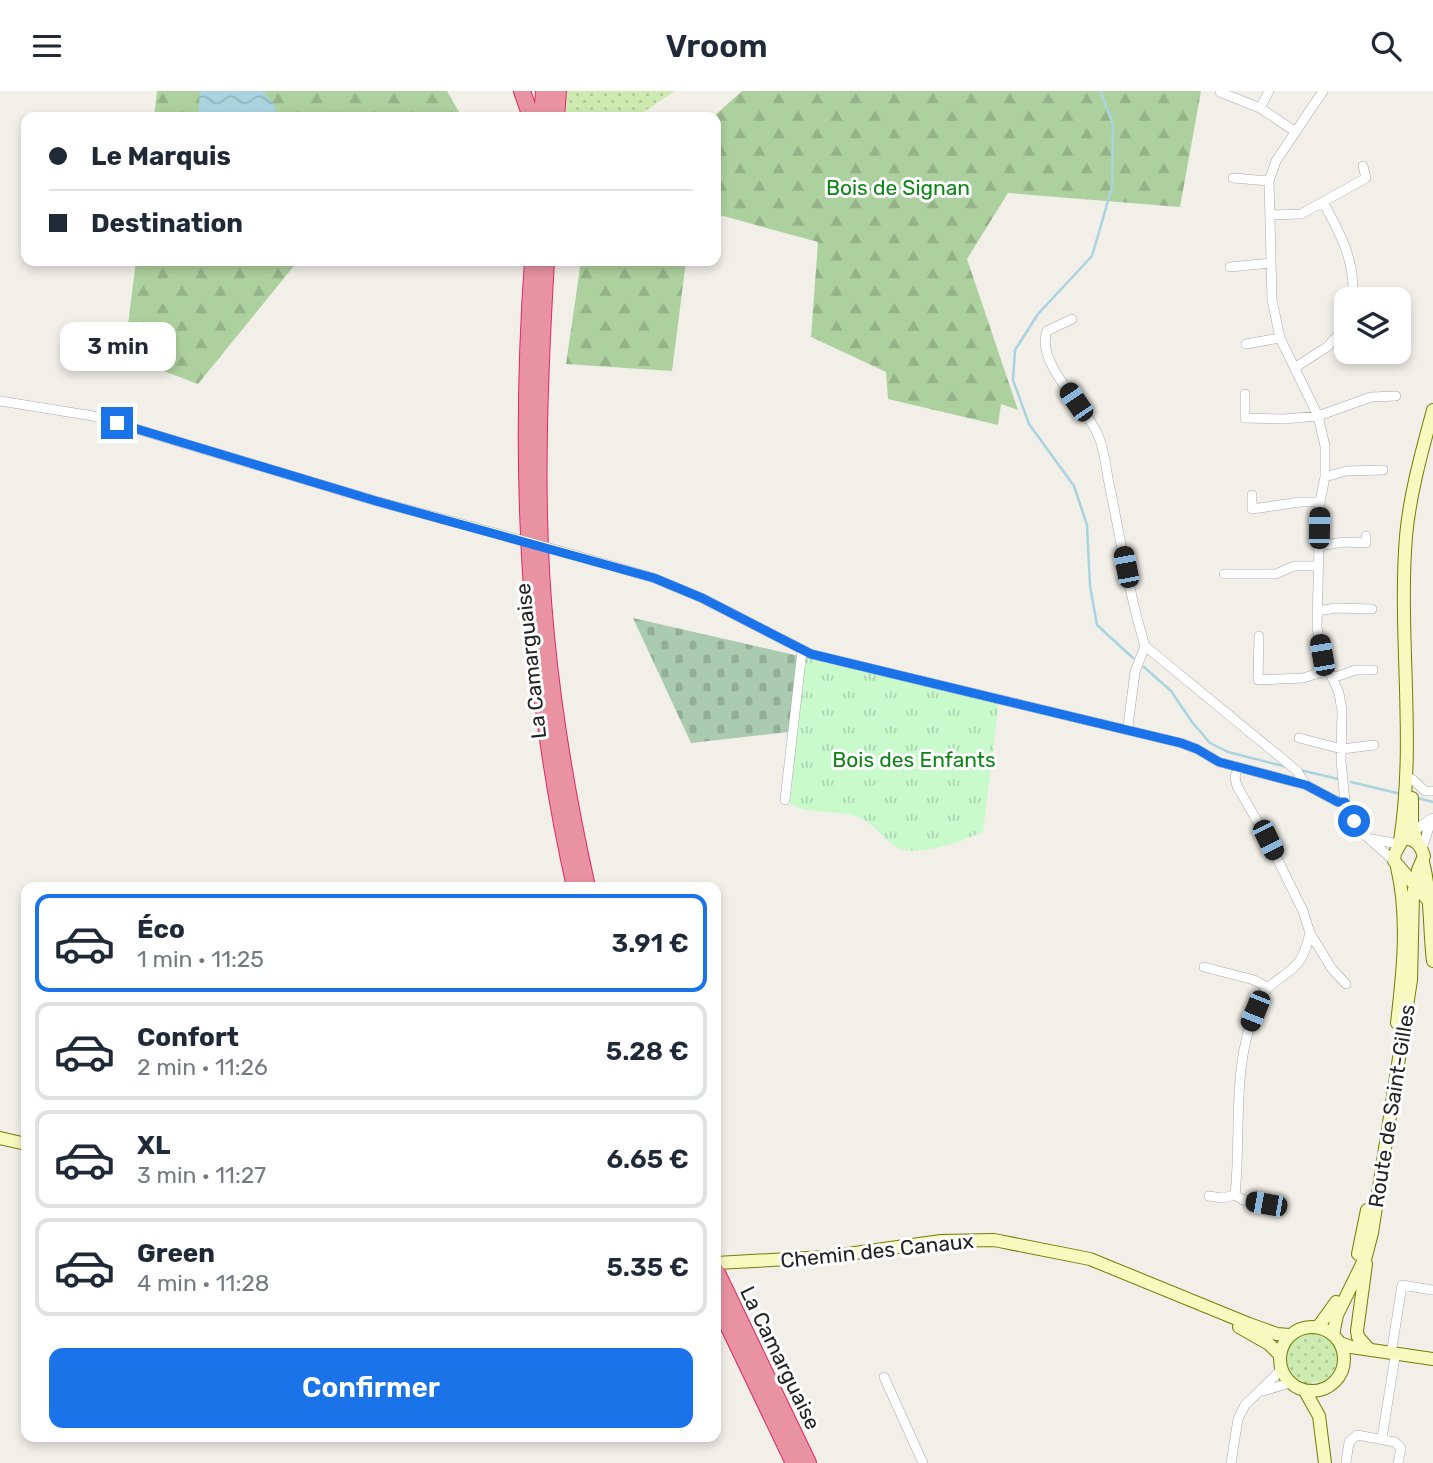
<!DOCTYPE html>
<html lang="fr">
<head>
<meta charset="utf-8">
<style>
  body { margin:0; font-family:Rubik,sans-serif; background:#f2f2f3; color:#1f2937; height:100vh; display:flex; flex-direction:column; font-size:26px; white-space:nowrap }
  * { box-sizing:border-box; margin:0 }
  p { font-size:23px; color:#747a83 }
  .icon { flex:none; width:38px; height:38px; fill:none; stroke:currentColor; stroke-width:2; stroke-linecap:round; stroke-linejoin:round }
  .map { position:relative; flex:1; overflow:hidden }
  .details { position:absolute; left:21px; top:791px; width:700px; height:560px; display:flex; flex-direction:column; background:#fff; border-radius:14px; box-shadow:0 4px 10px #0003 }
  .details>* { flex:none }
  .guide { position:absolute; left:21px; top:21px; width:700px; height:154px; border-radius:14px; box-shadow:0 4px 10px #0003; display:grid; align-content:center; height:154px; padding:0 28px; background:#fff }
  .tools { position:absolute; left:1334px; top:196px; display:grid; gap:14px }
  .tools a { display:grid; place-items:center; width:77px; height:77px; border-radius:14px; background:#fff; box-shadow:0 4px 10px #0003; font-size:35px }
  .end { position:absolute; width:32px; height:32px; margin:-16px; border:9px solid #1a73e8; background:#fff; box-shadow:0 0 0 4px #fff }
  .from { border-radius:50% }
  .bubble { position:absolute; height:49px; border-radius:14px; background:#fff; box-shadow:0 4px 10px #0003; font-size:23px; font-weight:600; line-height:49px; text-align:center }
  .car { position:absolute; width:21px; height:42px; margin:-21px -10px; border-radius:9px; box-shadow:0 0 5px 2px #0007; background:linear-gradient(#222 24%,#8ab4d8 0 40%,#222 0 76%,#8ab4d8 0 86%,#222 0) }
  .guide b { display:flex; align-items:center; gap:24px; height:66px; font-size:26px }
  .guide b+b { border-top:2px solid #e0e1e3 }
  .guide i { width:18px; height:18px; background:#1f2937 }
  ul { padding:12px 0 0; list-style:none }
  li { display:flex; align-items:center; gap:21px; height:98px; margin:0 14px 10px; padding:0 14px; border:4px solid #e0e1e3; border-radius:14px }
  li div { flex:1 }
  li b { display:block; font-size:26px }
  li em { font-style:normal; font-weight:600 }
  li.selected { border-color:#1a73e8 }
  li>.icon { width:63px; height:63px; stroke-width:1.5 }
  .cta { display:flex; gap:14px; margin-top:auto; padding:14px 28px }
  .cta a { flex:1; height:80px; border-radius:14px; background:#1a73e8; color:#fff; font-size:28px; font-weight:600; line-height:80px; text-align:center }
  header { display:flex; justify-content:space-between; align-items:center; height:91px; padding:0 28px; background:#fff; font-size:32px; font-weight:600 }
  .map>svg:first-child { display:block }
  .grass { fill:url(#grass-dots) }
  .forest { fill:url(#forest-firs) }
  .cemetery { fill:url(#cemetery-stones) }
  .park { fill:url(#park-tufts) }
  .water { fill:url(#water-waves) }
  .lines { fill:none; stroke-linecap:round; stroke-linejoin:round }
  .stream { stroke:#aad3df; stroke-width:2.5 }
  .street-casing { stroke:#a9a9a9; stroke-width:10 }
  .secondary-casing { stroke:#707d05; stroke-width:14 }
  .highway-casing { stroke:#dc2a67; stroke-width:18 }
  .street { stroke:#fff; stroke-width:9 }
  .secondary { stroke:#f7fabf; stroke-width:12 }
  .highway { stroke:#e892a2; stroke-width:16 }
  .street-bridge-casing { stroke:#a9a9a9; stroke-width:10; stroke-linecap:butt }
  .street-bridge { stroke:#fff; stroke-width:9 }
  .route { stroke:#1a73e8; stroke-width:9 }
  .labels { text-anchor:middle; stroke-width:6; stroke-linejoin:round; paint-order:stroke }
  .park-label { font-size:21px; fill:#0c8416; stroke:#fff }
  .street-label { font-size:21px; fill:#222; stroke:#fff }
</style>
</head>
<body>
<header><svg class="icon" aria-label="menu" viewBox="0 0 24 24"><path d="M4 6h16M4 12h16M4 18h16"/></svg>Vroom<svg class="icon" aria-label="search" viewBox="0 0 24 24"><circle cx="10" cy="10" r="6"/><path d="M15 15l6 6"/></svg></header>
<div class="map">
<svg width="1433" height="1372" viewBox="0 0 1433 1372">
  <defs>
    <pattern id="grass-dots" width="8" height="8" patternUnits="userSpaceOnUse" patternTransform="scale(1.75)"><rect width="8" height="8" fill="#cdebb0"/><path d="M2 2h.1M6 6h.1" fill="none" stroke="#b0c997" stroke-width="1.8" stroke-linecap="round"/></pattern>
    <pattern id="forest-firs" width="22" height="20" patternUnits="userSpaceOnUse" patternTransform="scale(1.75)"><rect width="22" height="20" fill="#add19e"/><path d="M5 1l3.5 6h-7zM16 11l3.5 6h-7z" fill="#95b388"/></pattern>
    <pattern id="cemetery-stones" width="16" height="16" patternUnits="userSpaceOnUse" patternTransform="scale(1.75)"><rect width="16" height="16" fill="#aacbaf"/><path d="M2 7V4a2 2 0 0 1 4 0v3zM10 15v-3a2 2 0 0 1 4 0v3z" fill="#92ae96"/></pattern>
    <pattern id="park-tufts" width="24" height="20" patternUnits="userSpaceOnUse" patternTransform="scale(1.75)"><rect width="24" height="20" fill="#c8facc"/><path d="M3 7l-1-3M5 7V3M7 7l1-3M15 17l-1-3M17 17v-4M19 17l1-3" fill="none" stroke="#acd6af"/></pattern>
    <pattern id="water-waves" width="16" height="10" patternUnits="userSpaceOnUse" patternTransform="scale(1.75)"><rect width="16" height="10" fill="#aad3df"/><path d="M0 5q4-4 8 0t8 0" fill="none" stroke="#92b5bf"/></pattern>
  </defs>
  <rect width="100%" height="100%" fill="#f2efe9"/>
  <path class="grass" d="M567 0H675L636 26H565Z
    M1313 1241C1332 1245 1346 1265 1332 1283 1331 1285 1326 1290 1324 1290 1320 1291 1317 1290 1313 1291L1311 1294C1276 1287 1278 1245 1313 1241Z"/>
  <path class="forest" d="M157 0H447L462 26H154Z
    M742 0H1201L1180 116 1008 102 967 168 1018 319 1001 313 998 334 888 308 886 281 811 246 818 151 716 123V26H713Z
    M136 170H298L198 293 124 265Z
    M581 170H686L672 280 566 273Z"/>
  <path class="cemetery" d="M633 527 799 565 788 641 691 652Z"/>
  <path class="park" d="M803 565 993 609 998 613V620L983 741C962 750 918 767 896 756 882 748 874 731 858 726 835 718 812 724 790 713Z"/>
  <path class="water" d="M200 0H263L275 15 277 26H198Z"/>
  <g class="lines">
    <path class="stream" d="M1100 0 1113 33 1112 96 1092 165 1038 223 1015 259 1013 289 1029 333 1074 395 1087 434 1090 495 1097 534 1133 567
      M1144 576 1171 600 1192 631 1210 652 1228 661 1287 676
      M1300 679 1338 688
      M1351 691 1401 703
      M1418 707 1433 711"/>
    <g class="street-casing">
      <path id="street" d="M1323 0 1276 70 1269 90 1272 209 1280 247 1318 325 1325 355V386L1320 411 1317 536 1322 564 1339 602 1342 620 1341 670 1345 711 1354 730 1367 746 1394 770
        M1220 1 1260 17 1296 41
        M1260 17 1269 0
        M1233 87 1269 90
        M1323 111C1341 144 1355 169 1353 208
        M1270 124 1301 123 1366 87 1363 75
        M1230 176 1271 172
        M1072 228 1047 240C1035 273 1086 315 1098 344 1105 359 1106 380 1110 397 1121 450 1129 503 1145 555L1135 581 1128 635 1129 639
        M1246 253 1280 247
        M1294 277 1327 256 1346 235
        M1245 303V327L1284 328 1318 325 1371 306 1396 305
        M0 310 93 325 376 410 510 446
        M1325 386 1346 380 1383 379
        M1252 404V418L1300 411H1320
        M1319 455 1344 451 1366 452V445
        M557 459 654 487 702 507 811 563 1181 652 1197 658 1219 671 1306 694 1338 711H1345
        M1224 483H1276L1294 475H1318
        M1318 520 1336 517 1372 518
        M1259 545 1258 589 1303 587 1329 579
        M1145 555 1285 670 1297 680 1306 694
        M1332 587 1356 579H1373
        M1299 647 1342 658 1374 654
        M1237 677 1235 687 1237 695 1268 749 1303 820 1310 842 1332 878 1346 893
        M1412 688 1425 700H1433
        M785 709 802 560
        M1411 742 1432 727
        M1372 748 1398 753
        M1422 758 1432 727
        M1204 876 1254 889 1267 896
        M1209 1105 1222 1107 1235 1104
        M1266 1113 1243 1109 1235 1104C1242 1038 1230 971 1260 909 1268 891 1286 886 1298 872 1305 863 1307 853 1310 842
        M884 1286 923 1372
        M1263 1300 1290 1292
        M1382 1347 1395 1266 1392 1257 1402 1194 1432 1199
        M1231 1372 1238 1328 1245 1314 1281 1279
        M1346 1372 1349 1351 1357 1344 1395 1351 1401 1357 1398 1372"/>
    </g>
    <g class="secondary-casing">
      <path id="secondary" d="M1412 707V732L1417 752
        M1400 750C1416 649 1398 546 1406 445 1410 402 1422 360 1433 319
        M1423 771C1431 801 1429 838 1433 870
        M1397 932C1403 881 1409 826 1397 776
        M0 1047 26 1053
        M1358 1163 1367 1119
        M716 1172 826 1166 941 1150 994 1149 1090 1168 1249 1233 1277 1243 1289 1244
        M1366 1173 1357 1240 1358 1246 1369 1258
        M1280 1268a32 32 0 1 1 64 0a32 32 0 1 1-64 0Z
        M1239 1236 1269 1253 1279 1263
        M1318 1236 1336 1211
        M1333 1244 1337 1224 1366 1165 1372 1142 1411 889 1413 804 1418 779 1424 765C1421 755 1415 746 1403 748L1395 762 1394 770 1427 808
        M1340 1252 1351 1256 1433 1268
        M1305 1300 1319 1325 1325 1372"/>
    </g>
    <g class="highway-casing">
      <path id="highway" d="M522 0 531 26
        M542 26 544 0
        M556 26 558 0
        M533 170C518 380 529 590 575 796
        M546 170C541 254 537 339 539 424 541 548 560 675 587 796
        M716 1180 808 1372
        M716 1209 794 1372"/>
    </g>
    <use href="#street" class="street"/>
    <use href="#secondary" class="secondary"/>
    <use href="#highway" class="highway"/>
    <g class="street-bridge-casing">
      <path id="street-bridge" d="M510 446 557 459"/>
    </g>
    <use href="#street-bridge" class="street-bridge"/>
  </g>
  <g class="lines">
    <path class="route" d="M117 332 376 410 654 487 702 507 811 563 1181 652 1197 658 1219 671 1306 694 1338 711H1345L1354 730"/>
  </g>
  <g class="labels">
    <g class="park-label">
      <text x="898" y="104">Bois de Signan</text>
      <text x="914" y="676">Bois des Enfants</text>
    </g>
    <g class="street-label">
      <text transform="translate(531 570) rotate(-96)" y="7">La Camarguaise</text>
      <text transform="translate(1392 1015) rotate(-81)" y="7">Route de Saint-Gilles</text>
      <text transform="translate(877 1160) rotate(-6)" y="7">Chemin des Canaux</text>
      <text transform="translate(780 1267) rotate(64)" y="7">La Camarguaise</text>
    </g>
  </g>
</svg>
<div class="tools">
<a><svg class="icon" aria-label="layers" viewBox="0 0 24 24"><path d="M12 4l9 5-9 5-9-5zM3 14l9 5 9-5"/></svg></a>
</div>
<i class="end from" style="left:1354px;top:730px"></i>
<i class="end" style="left:117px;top:332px"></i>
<div class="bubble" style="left:60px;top:231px;width:116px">3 min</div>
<i class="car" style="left:1076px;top:311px;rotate:326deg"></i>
<i class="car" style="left:1319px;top:437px;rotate:1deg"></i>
<i class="car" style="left:1126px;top:476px;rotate:349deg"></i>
<i class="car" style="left:1322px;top:564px;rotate:350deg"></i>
<i class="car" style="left:1268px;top:749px;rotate:154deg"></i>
<i class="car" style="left:1255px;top:920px;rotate:202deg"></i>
<i class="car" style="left:1266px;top:1113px;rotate:280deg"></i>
<div class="guide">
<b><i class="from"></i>Le Marquis</b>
<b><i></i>Destination</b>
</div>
<section class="details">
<ul>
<li class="selected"><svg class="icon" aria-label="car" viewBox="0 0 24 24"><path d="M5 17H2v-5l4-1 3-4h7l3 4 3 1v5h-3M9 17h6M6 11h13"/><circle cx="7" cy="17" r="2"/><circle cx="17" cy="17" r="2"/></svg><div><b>Éco</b><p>1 min · 11:25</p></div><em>3.91 €</em></li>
<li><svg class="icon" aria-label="car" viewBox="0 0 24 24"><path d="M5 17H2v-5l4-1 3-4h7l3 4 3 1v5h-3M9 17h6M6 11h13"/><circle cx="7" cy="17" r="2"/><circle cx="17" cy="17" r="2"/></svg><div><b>Confort</b><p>2 min · 11:26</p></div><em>5.28 €</em></li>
<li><svg class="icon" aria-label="car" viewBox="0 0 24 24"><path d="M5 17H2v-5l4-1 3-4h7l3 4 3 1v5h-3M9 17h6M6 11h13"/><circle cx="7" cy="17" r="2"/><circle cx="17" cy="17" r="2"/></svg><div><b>XL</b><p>3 min · 11:27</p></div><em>6.65 €</em></li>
<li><svg class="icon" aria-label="car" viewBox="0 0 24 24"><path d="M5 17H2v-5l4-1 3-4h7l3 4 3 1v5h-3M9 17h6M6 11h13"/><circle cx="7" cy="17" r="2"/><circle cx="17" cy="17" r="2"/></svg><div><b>Green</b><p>4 min · 11:28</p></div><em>5.35 €</em></li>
</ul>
<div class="cta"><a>Confirmer</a></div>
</section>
</div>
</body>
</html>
